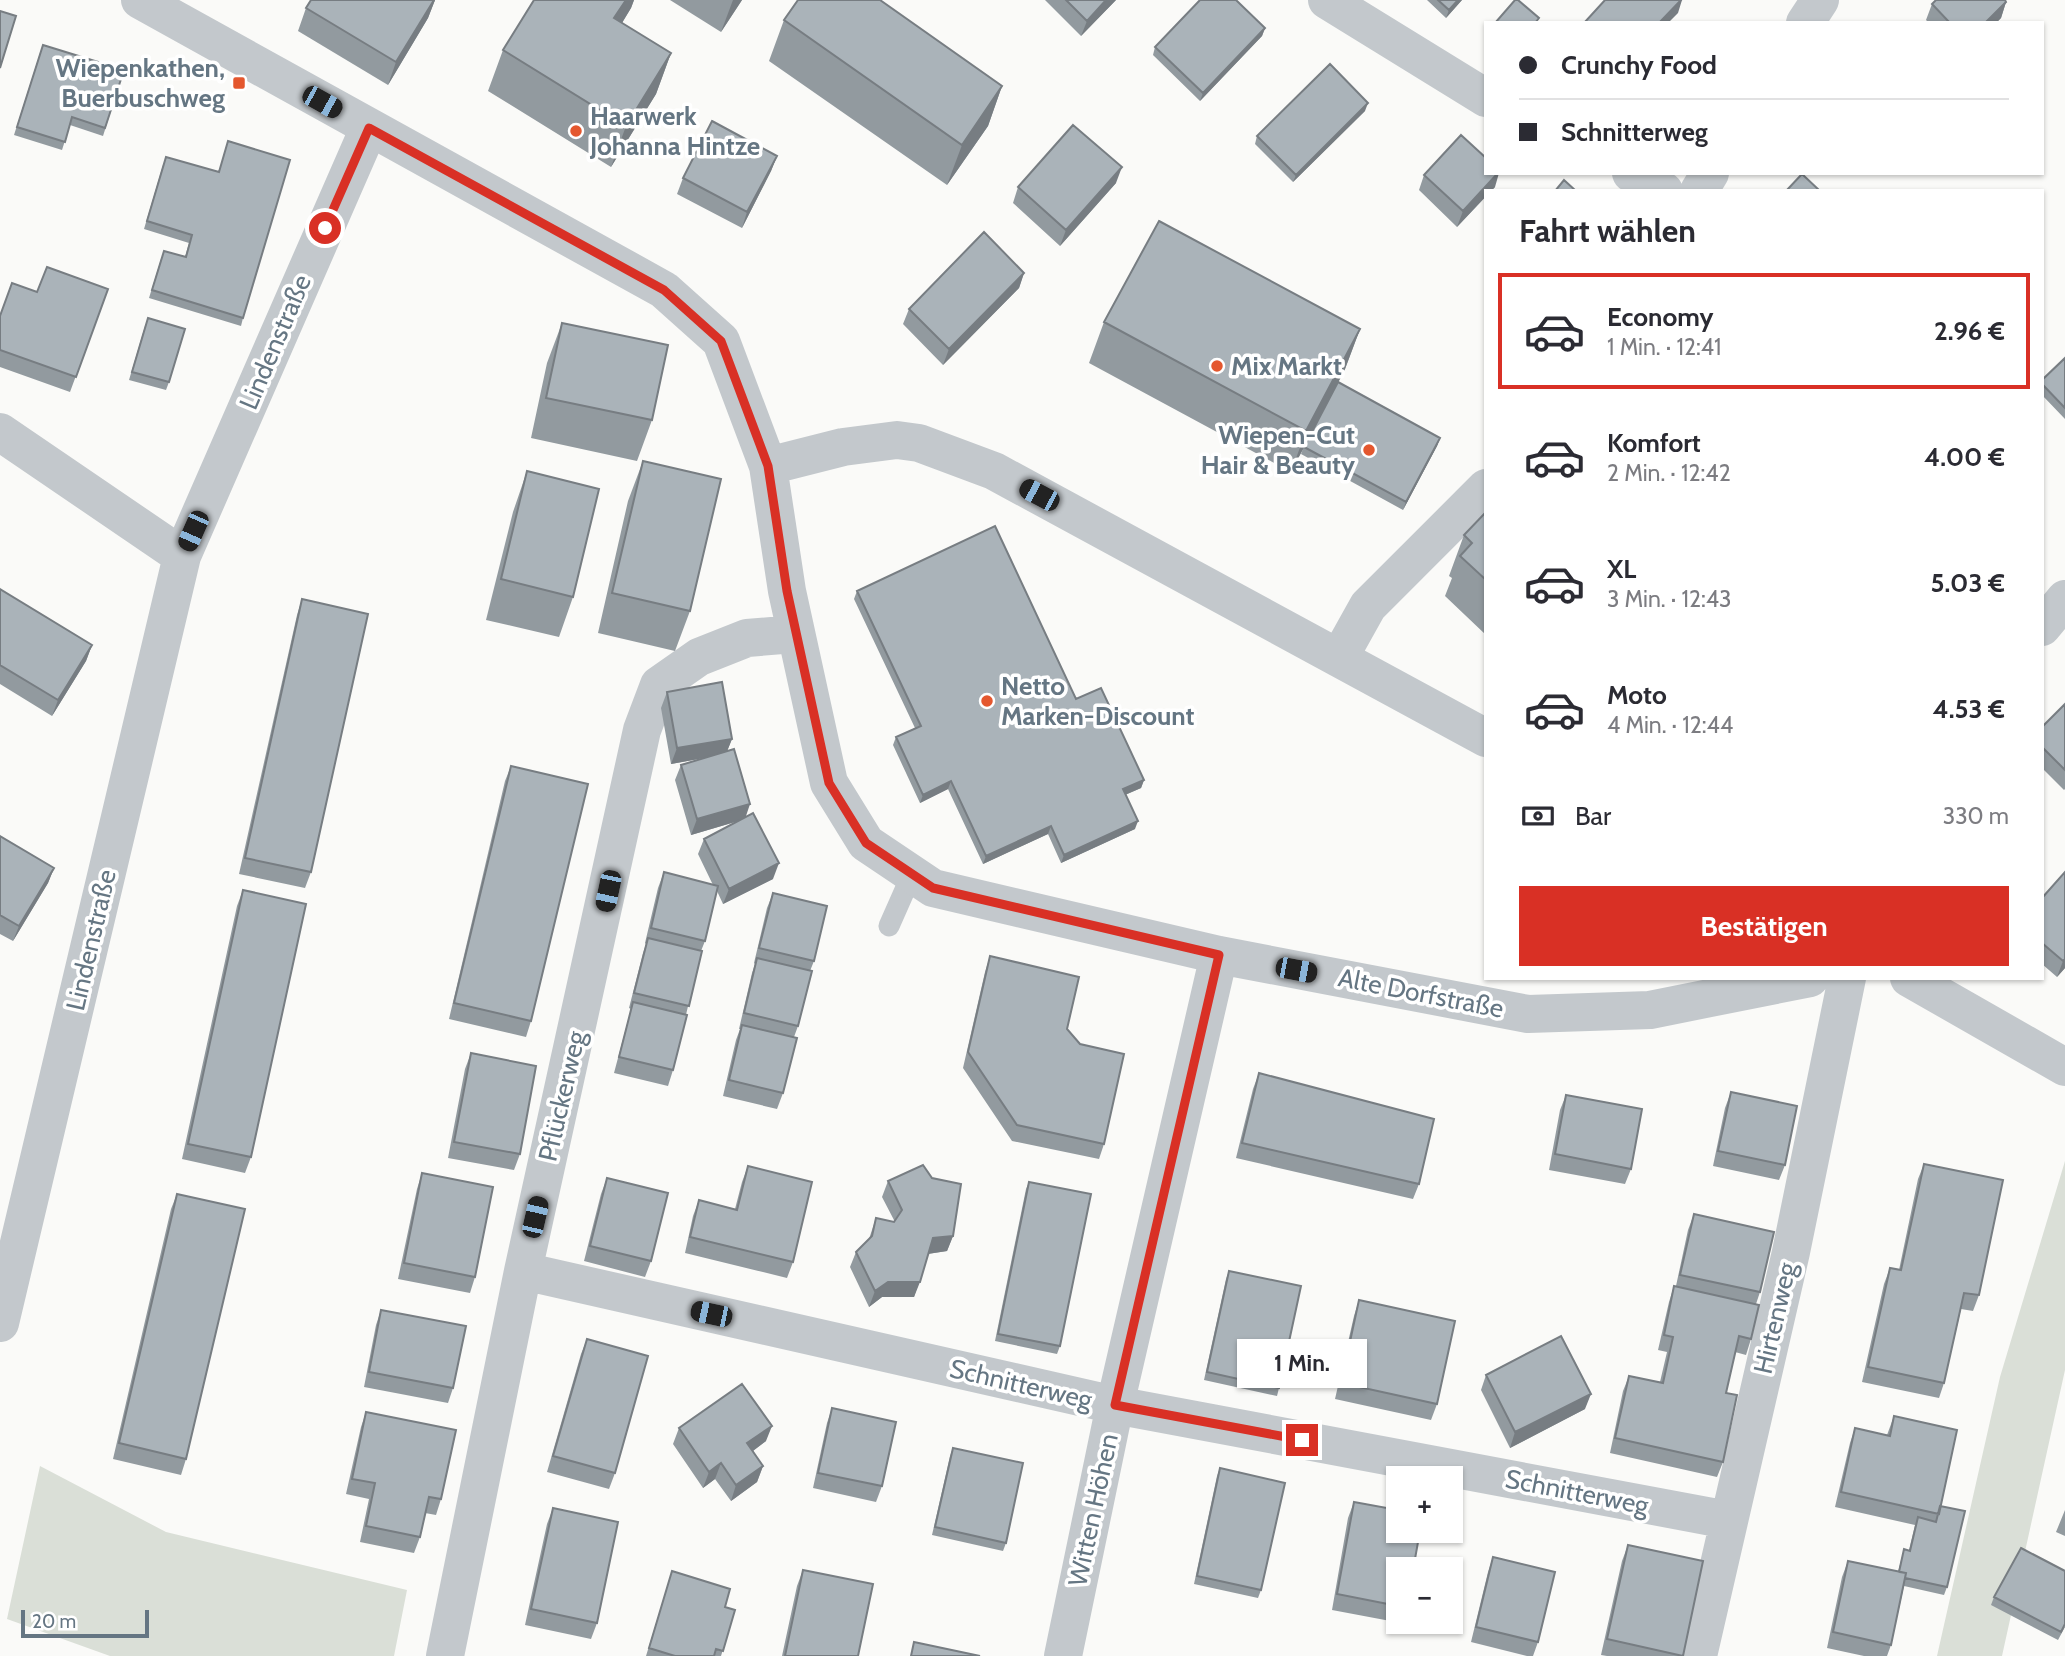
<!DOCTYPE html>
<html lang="de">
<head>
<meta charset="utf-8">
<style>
  body { margin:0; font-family:Cabin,sans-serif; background:#f2f2f3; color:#2b2b33; height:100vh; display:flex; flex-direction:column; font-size:26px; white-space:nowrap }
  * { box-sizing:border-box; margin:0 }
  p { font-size:23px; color:#7c7c81 }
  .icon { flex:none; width:38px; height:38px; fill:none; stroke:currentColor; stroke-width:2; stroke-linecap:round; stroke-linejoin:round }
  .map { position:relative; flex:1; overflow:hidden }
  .details { position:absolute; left:1484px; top:189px; width:560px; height:791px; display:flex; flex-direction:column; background:#fff; border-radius:0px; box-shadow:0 2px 5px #0004 }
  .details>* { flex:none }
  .top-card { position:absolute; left:1484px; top:21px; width:560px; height:154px; border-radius:0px; box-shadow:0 2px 5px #0004; display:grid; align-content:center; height:154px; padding:0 35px; background:#fff }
  .fabs { position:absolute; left:1386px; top:1466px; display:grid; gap:14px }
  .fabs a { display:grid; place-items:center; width:77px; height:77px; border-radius:0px; background:#fff; box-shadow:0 2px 5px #0004; font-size:35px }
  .scale { position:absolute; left:21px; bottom:18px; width:128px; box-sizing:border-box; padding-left:7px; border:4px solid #657683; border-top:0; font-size:19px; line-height:24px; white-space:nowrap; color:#657683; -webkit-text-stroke:5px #fff; paint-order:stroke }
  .end { position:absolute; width:32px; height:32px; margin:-16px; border:9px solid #d93025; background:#fff; box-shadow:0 0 0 4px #fff }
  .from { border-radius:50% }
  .bubble { position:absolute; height:49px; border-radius:0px; background:#fff; box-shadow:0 2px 5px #0004; font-size:23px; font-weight:800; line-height:49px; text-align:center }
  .car { position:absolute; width:21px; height:42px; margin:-21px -10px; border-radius:9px; box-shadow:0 0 5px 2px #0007; background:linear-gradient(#222 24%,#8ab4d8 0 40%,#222 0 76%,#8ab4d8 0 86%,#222 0) }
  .top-card b { display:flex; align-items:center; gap:24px; height:66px; font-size:26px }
  .top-card b+b { border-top:2px solid #e1e1e2 }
  .top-card i { width:18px; height:18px; background:#2b2b33 }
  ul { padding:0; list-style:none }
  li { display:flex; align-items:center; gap:21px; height:116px; margin:0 14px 10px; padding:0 21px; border:4px solid transparent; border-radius:0px }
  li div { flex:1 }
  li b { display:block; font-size:26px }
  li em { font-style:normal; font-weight:800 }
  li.active { border-color:#d93025 }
  li>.icon { width:63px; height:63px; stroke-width:1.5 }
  h2 { padding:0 35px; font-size:32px; line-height:84px }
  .pay { display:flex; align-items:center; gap:18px; height:77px; padding:0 35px; font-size:26px }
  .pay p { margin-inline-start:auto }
  .button { display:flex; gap:14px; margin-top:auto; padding:14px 35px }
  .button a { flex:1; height:80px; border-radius:0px; background:#d93025; color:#fff; font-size:28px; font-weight:800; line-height:80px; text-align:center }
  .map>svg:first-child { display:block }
  .green { fill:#dadfd7 }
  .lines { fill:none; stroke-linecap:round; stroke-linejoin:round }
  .lane { stroke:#c3c8cc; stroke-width:21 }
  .street { stroke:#c3c8cc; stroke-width:38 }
  .wall { fill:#929a9f }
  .shaded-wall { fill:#777d82 }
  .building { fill:#aab3b9; stroke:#777d82; stroke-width:2 }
  .route { stroke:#d93025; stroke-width:9 }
  .poi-dot { fill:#e4572e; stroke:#fff; stroke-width:2.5 }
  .labels { text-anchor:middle; stroke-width:7; stroke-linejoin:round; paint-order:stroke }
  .poi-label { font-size:26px; font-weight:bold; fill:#657683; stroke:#fff; text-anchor:start }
  .street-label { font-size:26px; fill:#657683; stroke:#fff }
</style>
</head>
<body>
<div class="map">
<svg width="2065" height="1656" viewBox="0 0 2065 1656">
  <rect width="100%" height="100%" fill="#fafaf8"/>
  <path class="green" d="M2065 1161V1370L2002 1656H1937L2000 1377Z
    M40 1466 166 1532 407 1590 394 1656H110L7 1619Z"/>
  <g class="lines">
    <path class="lane" d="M889 926 912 874"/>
    <path class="street" d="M140 0 664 290 721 341 768 466 787 591 829 783 866 843 933 888 1219 955 1528 1014 1650 1010 1810 978
      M1327 0 1486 98
      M1805 23 1820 0
      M1631 173 1664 191
      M1699 191 1710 173
      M0 432 182 556
      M768 466 843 447 897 440 919 443 994 471 1486 738
      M2042 627 2065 599
      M1339 658 1368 606 1486 488
      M1909 978 2065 1067
      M523 1271 1115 1405 1728 1520
      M0 1323 182 556 369 128
      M445 1656 523 1271 642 730 659 685 699 657 747 638 795 634
      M1063 1656 1115 1405 1219 955
      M1698 1656 1791 1252 1847 978"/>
  </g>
  <path class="wall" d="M311 0H435L428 18 388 85 298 31 306 8Z
    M534 0H634L631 8 622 23 671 53 656 94 611 167 488 91 503 50Z
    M670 0H742L721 32Z
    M1045 0H1116L1081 36Z
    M1427 0H1462L1446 18Z
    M2006 2 2001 18 1996 23H1929L1926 20 1932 4Z
    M784 20 1002 86 988 126 947 185 769 61Z
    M1265 28 1262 36 1200 101 1153 55 1155 47Z
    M40 53 124 70 103 136 70 125 62 150 14 135Z
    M1365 111 1293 182 1255 144 1257 136Z
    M777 156 771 171 742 228 677 194 683 178Z
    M163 165 243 318 241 326 149 298 161 259 185 257 189 243 144 229Z
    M1424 175 1495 187 1457 227 1419 190Z
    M1116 183 1060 246 1013 203 1018 187Z
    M1024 273 1019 288 943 365 903 324 909 309Z
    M108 289 70 392 0 367V316Z
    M1104 322 1360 329 1345 369 1338 383 1440 438 1437 446 1403 510 1301 454 1303 449 1291 472 1089 363Z
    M562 323 652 420 637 461 531 438 547 363Z
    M145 326 169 382 166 390 129 380Z
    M2065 358V419L2042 395V380Z
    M643 461 690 611 675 651 598 633 628 501Z
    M527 471 573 597 559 637 486 620 513 512Z
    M1486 512V635L1445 596 1452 578 1449 576 1464 535Z
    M0 589 92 645 86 661 52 716 0 684Z
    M857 591 1076 699 1144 780 1141 788 1125 795 1135 829 1061 863 1048 834 983 864 948 789 920 803 893 745 896 737 915 728 854 599Z
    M302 599 311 872 305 888 239 874 297 615Z
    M667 692 732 739 727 751 746 816 773 879 723 904 717 891 705 941 701 951 673 1070 668 1086 614 1073 631 1009 629 1008 643 953 646 944 645 943 658 888 664 872 713 885 698 854 704 839 735 822 691 835 675 780 681 765 704 758 671 764 661 708Z
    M2065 704V789L2064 790 2042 768V727Z
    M511 766 531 1021 526 1037 449 1019 505 781Z
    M0 836 54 868 48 883 13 941 0 934Z
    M243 890 251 1157 245 1173 182 1159 237 906Z
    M773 893 814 961 810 971 798 1026 794 1037 783 1093 777 1109 723 1096 736 1040 740 1029H739L752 973 755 964 754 963 767 908Z
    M2042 898 2065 968 2057 977 2042 964Z
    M990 956 1067 1029 1104 1144 1099 1159 1012 1141 963 1068 985 972Z
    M471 1053 520 1154 514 1170 448 1158 465 1069Z
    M1259 1073 1419 1184 1413 1199 1236 1158 1253 1089Z
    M1731 1092 1785 1165 1779 1180 1713 1166 1725 1108Z
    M1566 1095 1631 1169 1625 1184 1549 1170 1560 1110Z
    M1924 1164 1979 1295 1973 1311 1961 1309 1944 1383 1939 1398 1862 1382 1884 1284 1890 1268 1899 1270 1918 1179Z
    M748 1166 793 1262 787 1278 685 1253 693 1216 699 1200 735 1209 742 1182Z
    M422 1173 475 1277 470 1293 398 1279 417 1189Z
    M607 1178 651 1261 645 1277 584 1261 601 1194Z
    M888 1181 953 1236 947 1251 928 1254 914 1297H882L869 1307 850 1267 856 1252 869 1239 876 1218 895 1222 882 1197Z
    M1029 1182 1060 1346 1057 1354 995 1341 1026 1189Z
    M177 1194 186 1459 181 1475 113 1459 171 1209Z
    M1694 1214 1760 1292 1756 1304 1751 1339 1746 1355 1735 1352 1726 1393 1723 1462 1717 1477 1610 1453 1623 1391 1629 1376 1660 1382 1667 1352 1658 1350 1669 1302 1674 1286H1676L1688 1230Z
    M1229 1271 1279 1388 1277 1396 1204 1380 1226 1279Z
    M1359 1300 1437 1404 1431 1420 1335 1399 1354 1316Z
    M381 1310 453 1388 448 1403 364 1387 376 1325Z
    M587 1339 615 1473 609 1489 547 1472 581 1354Z
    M1486 1375 1585 1409 1510 1448 1481 1390Z
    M832 1408 882 1486 876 1502 813 1488 827 1423Z
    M366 1412 441 1499 436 1515 425 1513 420 1537 414 1553 360 1542 369 1499 346 1494 361 1427Z
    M1894 1416 1940 1506 1947 1587 1944 1595 1904 1586 1891 1645 1887 1656H1864L1827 1648 1842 1577 1848 1561 1898 1572 1904 1549 1909 1550 1915 1525 1835 1507 1850 1443 1855 1428 1887 1435Z
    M679 1428 766 1441 753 1451 763 1466 757 1482 731 1501 715 1479 703 1488 673 1444Z
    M953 1448 1006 1543 1003 1551 932 1535 950 1456Z
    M1220 1468 1261 1590 1258 1598 1194 1584 1217 1476Z
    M1354 1502 1398 1570V1622H1401V1623L1332 1610 1348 1518Z
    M553 1508 597 1623 591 1639 525 1625 547 1524Z
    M2065 1510V1536L2056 1532Z
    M1628 1545 1682 1656H1607L1601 1655 1622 1561Z
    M1493 1557 1538 1642 1533 1656H1527L1471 1642 1488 1572Z
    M803 1570 858 1656H782L797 1586Z
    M672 1571 725 1607 735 1610 721 1656H646Z
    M1994 1597 2065 1627 2058 1640 1991 1605Z"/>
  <path class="shaded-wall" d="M434 0H435L428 18 388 85 396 62Z
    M626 0H634L631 8 600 59 614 18Z
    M733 0H742L721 32Z
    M1106 0H1116L1081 36 1087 21Z
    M1458 0H1462L1446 18 1449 10Z
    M1681 0H1682L1678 13 1668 23H1659Z
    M2006 2 2001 18 1996 23H1985Z
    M1265 28 1262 36 1200 101 1203 93Z
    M671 53 656 94 611 167 626 126Z
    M1002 86 988 126 947 185 962 145Z
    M1368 103 1365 111 1293 182 1296 175Z
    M777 156 771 171 742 228 747 212Z
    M1122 167 1116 183 1060 246 1066 230Z
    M1498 173H1499L1495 187 1491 191H1486V196L1457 227 1463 211Z
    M1024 273 1019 288 943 365 949 349Z
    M1360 329 1345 369 1291 472 1306 431Z
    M1440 438 1437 446 1403 510 1406 502Z
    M92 645 86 661 52 716 58 700Z
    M732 739 726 754 671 764 677 748Z
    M1144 780 1141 788 1120 797 1123 789Z
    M951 781 948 789 920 803 923 795Z
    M750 804 745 819 691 835 697 819Z
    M1138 821 1135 829 1061 863 1064 855Z
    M1051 826 1048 834 983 864 986 856Z
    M779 863 773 879 723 904 729 889Z
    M54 868 48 883 13 941 19 926Z
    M2065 959V968L2057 977 2063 961Z
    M953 1236 947 1251 927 1254 933 1238Z
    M888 1282H920L914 1297H882L869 1307 875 1291Z
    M1591 1394 1585 1409 1510 1448 1515 1432Z
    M772 1426 766 1441 742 1459 747 1443Z
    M721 1463 715 1479 703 1488 709 1472Z
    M763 1466 757 1482 731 1501 736 1485Z"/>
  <path class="building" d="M311 0H434L396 62 306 8Z
    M534 0H626L614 18 671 53 626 126 503 50Z
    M798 0H880L1002 86 962 145 784 20Z
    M1066 0H1106L1087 21Z
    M1200 0H1236L1265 28 1203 93 1155 47Z
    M1438 0H1458L1449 10Z
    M1515 0H1518L1539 18 1535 23H1495Z
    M1605 0H1681L1659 23H1584Z
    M1936 0H2005L2006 2 1985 23H1950L1932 4Z
    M0 11 16 16 0 68Z
    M43 45 124 70 105 128 72 117 65 142 17 127Z
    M1330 64 1368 103 1296 175 1257 136Z
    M712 121 777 156 747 212 683 178Z
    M1073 125 1122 167 1066 230 1018 187Z
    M1461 135 1486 158V173H1498L1463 211 1424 175Z
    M228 141 290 160 243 318 152 290 164 251 186 257 192 235 147 221 166 157 219 172Z
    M1802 174 1820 191H1786Z
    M1564 180 1576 191H1555Z
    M1159 221 1360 329 1306 431 1104 322Z
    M984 232 1024 273 949 349 909 309Z
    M47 267 108 289 76 377 0 350V316L12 283 37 292Z
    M148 318 185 329 169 382 132 372Z
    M562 323 668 345 652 420 546 398Z
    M2065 358V408L2042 384V380Z
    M1338 382 1440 438 1406 502 1304 447Z
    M643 461 721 479 690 611 612 593Z
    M527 471 599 489 573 597 501 579Z
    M1486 512V580L1460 556 1472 543 1464 535Z
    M995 526 1076 699 1101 688 1144 780 1123 789 1138 821 1064 855 1051 826 986 856 951 781 923 795 896 737 921 726 857 591Z
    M0 589 92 645 58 700 0 665Z
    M302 599 368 614 311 872 245 858Z
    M722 682 732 739 677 748 667 692Z
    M2065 704V770L2042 747V727Z
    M734 749 750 804 697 819 681 765Z
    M511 766 588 784 531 1021 454 1003Z
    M753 813 779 863 729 889 704 839Z
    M0 836 54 868 19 926 0 915Z
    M664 872 718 886 705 941 651 928Z
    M2065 872V959L2063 961 2042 943V898Z
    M243 890 306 904 251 1157 188 1144Z
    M773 893 827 906 814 961 759 948Z
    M648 938 702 951 689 1006 634 993Z
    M990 956 1079 977 1067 1029 1080 1044 1124 1054 1104 1144 1017 1125 968 1052Z
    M757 958 812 971 798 1026 744 1013Z
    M633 1002 687 1015 673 1070 619 1057Z
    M742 1025 797 1038 783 1093 729 1080Z
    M471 1053 536 1066 520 1154 454 1142Z
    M1259 1073 1434 1119 1419 1184 1242 1143Z
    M1731 1092 1797 1106 1785 1165 1718 1151Z
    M1566 1095 1642 1109 1631 1169 1555 1154Z
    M1924 1164 2003 1180 1979 1295 1964 1293 1944 1383 1868 1367 1890 1268 1901 1270Z
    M923 1165 932 1178 961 1184 953 1236 933 1238 920 1282H888L875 1291 856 1252 872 1236 876 1218 894 1222 902 1210 888 1181Z
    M748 1166 812 1182 793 1262 690 1237 699 1200 737 1210Z
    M422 1173 493 1187 475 1277 404 1263Z
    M607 1178 668 1193 651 1261 590 1246Z
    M1029 1182 1091 1194 1060 1346 998 1334Z
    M177 1194 245 1209 186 1459 119 1443Z
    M1694 1214 1774 1232 1760 1292 1680 1275Z
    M1229 1271 1301 1286 1279 1388 1207 1372Z
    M1674 1286 1759 1305 1751 1339 1739 1336 1726 1393 1737 1395 1723 1462 1615 1438 1629 1376 1663 1383 1673 1337 1664 1335Z
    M1359 1300 1455 1321 1437 1404 1341 1383Z
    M381 1310 466 1326 453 1388 369 1372Z
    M1561 1336 1591 1394 1515 1432 1486 1375Z
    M587 1339 648 1356 615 1473 553 1456Z
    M742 1384 772 1426 747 1443 763 1466 736 1485 721 1463 709 1472 679 1428Z
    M832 1408 896 1422 882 1486 818 1473Z
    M366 1412 456 1430 441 1499 429 1497 420 1537 366 1526 375 1483 352 1479Z
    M1894 1416 1957 1430 1939 1514 1841 1492 1855 1428 1890 1436Z
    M953 1448 1023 1463 1006 1543 935 1527Z
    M1220 1468 1285 1483 1261 1590 1197 1576Z
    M1354 1502 1398 1510V1531H1420L1413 1570H1398V1606L1337 1594Z
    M1940 1506 1965 1511 1947 1587 1905 1578 1906 1573 1899 1572 1904 1549 1910 1551 1918 1517 1936 1522Z
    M553 1508 618 1522 597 1623 531 1609Z
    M1628 1545 1703 1561 1683 1656 1607 1639Z
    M2021 1548 2065 1571V1624L2061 1632 1994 1597Z
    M1493 1557 1555 1572 1538 1642 1476 1627Z
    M1848 1561 1906 1573 1891 1645 1833 1632Z
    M803 1570 873 1584 858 1656H785Z
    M672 1571 730 1589 725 1607 735 1610 723 1651 716 1649 714 1656H675L649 1648Z
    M914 1642 980 1656H911Z"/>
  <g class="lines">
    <path class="route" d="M325 228 369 128 664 290 721 341 768 466 787 591 829 783 866 843 933 888 1219 955 1115 1405 1302 1440"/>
  </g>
  <g class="poi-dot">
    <rect x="232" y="76" width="14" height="14" rx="3.5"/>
    <circle cx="576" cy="131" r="7"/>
    <circle cx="1217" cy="366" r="7"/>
    <circle cx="1369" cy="450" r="7"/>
    <circle cx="987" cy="701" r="7"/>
  </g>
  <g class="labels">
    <g class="poi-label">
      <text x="225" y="77" text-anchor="end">Wiepenkathen,<tspan x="225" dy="30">Buerbuschweg</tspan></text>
      <text x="590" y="125">Haarwerk<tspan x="590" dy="30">Johanna Hintze</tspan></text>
      <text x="1231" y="375">Mix Markt</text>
      <text x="1355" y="444" text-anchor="end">Wiepen-Cut<tspan x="1355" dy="30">Hair &amp; Beauty</tspan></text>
      <text x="1001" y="695">Netto<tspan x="1001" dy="30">Marken-Discount</tspan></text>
    </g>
    <g class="street-label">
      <text transform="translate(275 342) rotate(-67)" y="9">Lindenstraße</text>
      <text transform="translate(91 940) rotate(-77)" y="9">Lindenstraße</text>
      <text transform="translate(1421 993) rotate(11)" y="9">Alte Dorfstraße</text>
      <text transform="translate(562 1096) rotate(-77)" y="9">Pflückerweg</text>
      <text transform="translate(1775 1318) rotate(-77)" y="9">Hirtenweg</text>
      <text transform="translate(1021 1384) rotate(13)" y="9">Schnitterweg</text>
      <text transform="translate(1577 1492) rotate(11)" y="9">Schnitterweg</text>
      <text transform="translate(1093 1510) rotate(-78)" y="9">Witten Höhen</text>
    </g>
  </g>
</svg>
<div class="fabs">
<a>+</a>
<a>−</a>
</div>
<div class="scale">20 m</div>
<i class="end from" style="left:325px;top:228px"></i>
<i class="end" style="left:1302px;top:1440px"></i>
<div class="bubble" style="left:1237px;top:1339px;width:130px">1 Min.</div>
<i class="car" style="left:322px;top:102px;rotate:119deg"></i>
<i class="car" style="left:1039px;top:495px;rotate:298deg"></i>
<i class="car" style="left:193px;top:531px;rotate:204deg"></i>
<i class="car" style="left:608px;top:891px;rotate:192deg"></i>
<i class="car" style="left:1296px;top:970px;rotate:101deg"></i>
<i class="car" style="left:535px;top:1217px;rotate:13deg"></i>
<i class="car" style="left:711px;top:1314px;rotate:282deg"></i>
<div class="top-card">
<b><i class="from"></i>Crunchy Food</b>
<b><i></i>Schnitterweg</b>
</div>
<section class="details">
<h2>Fahrt wählen</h2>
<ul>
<li class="active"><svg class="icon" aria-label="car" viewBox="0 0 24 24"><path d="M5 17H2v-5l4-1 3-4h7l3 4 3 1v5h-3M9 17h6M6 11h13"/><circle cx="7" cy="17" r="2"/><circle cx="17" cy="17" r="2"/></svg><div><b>Economy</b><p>1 Min. · 12:41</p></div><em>2.96 €</em></li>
<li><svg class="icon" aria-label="car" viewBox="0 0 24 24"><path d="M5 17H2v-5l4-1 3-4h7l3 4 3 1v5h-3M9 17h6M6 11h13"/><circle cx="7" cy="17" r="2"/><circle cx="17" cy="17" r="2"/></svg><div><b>Komfort</b><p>2 Min. · 12:42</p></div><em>4.00 €</em></li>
<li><svg class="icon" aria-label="car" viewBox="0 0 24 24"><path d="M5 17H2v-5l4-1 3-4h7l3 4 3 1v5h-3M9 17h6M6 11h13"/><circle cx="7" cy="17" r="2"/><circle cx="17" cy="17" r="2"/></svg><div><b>XL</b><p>3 Min. · 12:43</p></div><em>5.03 €</em></li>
<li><svg class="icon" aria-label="car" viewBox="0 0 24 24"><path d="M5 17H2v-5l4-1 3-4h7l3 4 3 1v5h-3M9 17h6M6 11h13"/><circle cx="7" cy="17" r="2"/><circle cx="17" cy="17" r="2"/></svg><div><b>Moto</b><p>4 Min. · 12:44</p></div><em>4.53 €</em></li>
</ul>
<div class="pay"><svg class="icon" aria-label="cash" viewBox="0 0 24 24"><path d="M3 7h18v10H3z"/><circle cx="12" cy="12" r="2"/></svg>Bar<p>330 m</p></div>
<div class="button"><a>Bestätigen</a></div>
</section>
</div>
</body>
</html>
